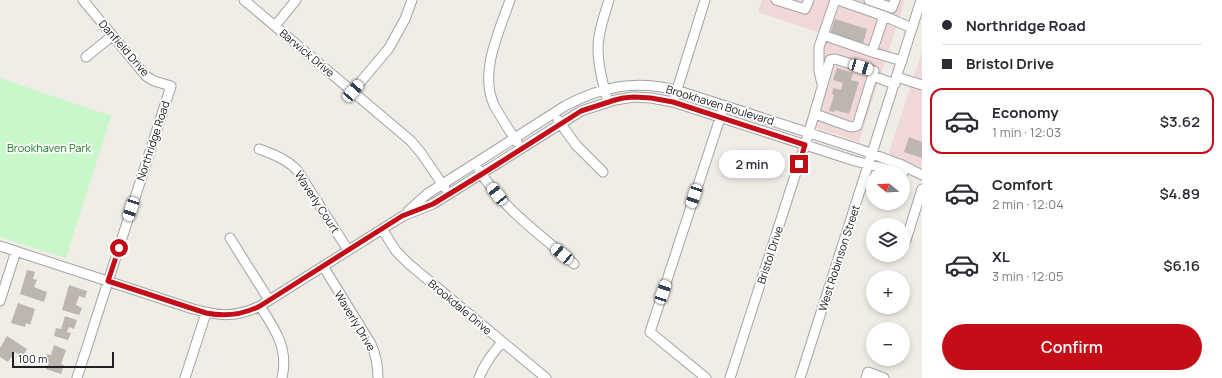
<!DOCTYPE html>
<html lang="en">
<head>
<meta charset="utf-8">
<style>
  body { margin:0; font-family:Manrope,sans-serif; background:#f7f7f7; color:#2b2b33; height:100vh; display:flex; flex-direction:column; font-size:15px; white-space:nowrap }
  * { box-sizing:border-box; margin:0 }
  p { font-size:13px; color:#7c7c81 }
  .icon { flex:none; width:22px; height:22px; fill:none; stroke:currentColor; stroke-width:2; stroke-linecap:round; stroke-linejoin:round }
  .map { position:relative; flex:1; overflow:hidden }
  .drawer { display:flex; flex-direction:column; background:#fff; width:300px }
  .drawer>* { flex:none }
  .top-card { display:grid; align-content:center; height:88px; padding:0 20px; background:#fff }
  .needle { width:26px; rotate:288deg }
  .buttons { position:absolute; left:866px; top:166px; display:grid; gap:8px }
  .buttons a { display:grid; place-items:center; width:44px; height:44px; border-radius:50%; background:#fff; box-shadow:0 2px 6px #0003; font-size:20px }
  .scale { position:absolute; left:12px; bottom:10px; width:102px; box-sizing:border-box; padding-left:4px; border:2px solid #202020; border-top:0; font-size:11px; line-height:14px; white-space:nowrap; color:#202020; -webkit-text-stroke:3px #fff; paint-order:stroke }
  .end { position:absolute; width:18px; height:18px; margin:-9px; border:5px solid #c40d17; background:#fff; box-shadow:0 0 0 2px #fff }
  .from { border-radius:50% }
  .bubble { position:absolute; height:28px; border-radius:14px; background:#fff; box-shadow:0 2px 6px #0003; font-size:13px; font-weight:600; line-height:28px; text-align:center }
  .car { position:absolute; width:12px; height:24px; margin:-12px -6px; border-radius:5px; box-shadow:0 0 3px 1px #0007; background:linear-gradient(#fff 24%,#345 0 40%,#fff 0 76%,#345 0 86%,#fff 0) }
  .top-card b { display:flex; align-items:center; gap:14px; height:38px; font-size:15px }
  .top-card b+b { border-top:1px solid #e1e1e2 }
  .top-card i { width:10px; height:10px; background:#2b2b33 }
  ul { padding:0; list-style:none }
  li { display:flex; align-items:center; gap:12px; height:66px; margin:0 8px 6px; padding:0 12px; border:2px solid transparent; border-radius:12px }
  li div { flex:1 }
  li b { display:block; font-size:15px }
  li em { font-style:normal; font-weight:600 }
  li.on { border-color:#c40d17 }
  li>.icon { width:36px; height:36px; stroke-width:1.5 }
  .cta { display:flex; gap:8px; margin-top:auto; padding:8px 20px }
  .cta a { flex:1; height:46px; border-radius:24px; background:#c40d17; color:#fff; font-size:16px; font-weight:600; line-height:46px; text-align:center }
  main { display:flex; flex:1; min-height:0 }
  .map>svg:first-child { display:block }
  .commercial { fill:#f0d8d8 }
  .park { fill:#c8f7c9 }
  .building { fill:#bdb6b0 }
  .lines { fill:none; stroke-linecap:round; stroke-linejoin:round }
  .minor-casing { stroke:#a4a4a4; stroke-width:11 }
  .minor { stroke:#fff; stroke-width:9 }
  .route { stroke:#c40d17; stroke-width:5 }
  .labels { text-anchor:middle; stroke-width:3.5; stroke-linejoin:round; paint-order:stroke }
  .street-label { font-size:11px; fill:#202020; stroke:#fff }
  .park-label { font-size:11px; fill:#137a16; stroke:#fff }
</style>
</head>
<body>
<main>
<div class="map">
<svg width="922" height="378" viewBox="0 0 922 378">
  <rect width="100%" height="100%" fill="#f0ede7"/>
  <path class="commercial" d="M762 0H905L859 142 805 124 817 86 816 68 820 33 758 12Z
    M922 52V167L890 156 889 152Z"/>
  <path class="park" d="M0 78 111 116 66 258 0 237Z"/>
  <path class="building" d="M835 19 867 29 863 44 830 34Z
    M837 68 853 73 851 80 859 82 849 114 835 110V112L829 111 834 95 832 94 833 88 841 90 843 83 833 80Z
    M909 137 922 142V158L904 152Z
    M27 270 35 272 33 279 37 280 34 287 47 292 44 302 20 294Z
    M69 285 87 291 85 298 79 296 76 305 82 308 79 315 62 310Z
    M18 303 35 309 30 325 26 323 25 327 11 323Z
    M65 316 77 320 74 329 69 327 67 332 71 333 68 340 54 336 56 328 61 329Z
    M7 336 27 349 22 357 15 352 8 362 0 357V348Z
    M54 345 66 350 61 364 64 365 61 374 46 369 49 362 45 360 47 354 51 355Z"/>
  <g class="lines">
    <g class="minor-casing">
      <path id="minor" d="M244 0 411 141 421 153 445 188
        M510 0C499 32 479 72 494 105 501 118 509 130 517 142
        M776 0 805 9 809 0
        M838 0 884 16 912 28
        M869 0 892 8 895 0
        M275 26 296 0
        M823 35 872 52 902 61
        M872 52 884 16
        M86 57 112 36
        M873 76 895 84
        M897 77 922 85
        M822 84 819 71V47L835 0
        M353 91 389 48 405 19 412 0
        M675 96 705 0
        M608 102C603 85 598 67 598 49 598 33 604 16 609 0
        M558 120 576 145 603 172
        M259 149C273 154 286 159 297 170L348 250
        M479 170C505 211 539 233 574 264
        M408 211 427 194 565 106C602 86 636 80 676 90L859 149 902 165 922 175
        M382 229 396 251 409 264 546 378
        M230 238 269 300
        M906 240 922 189
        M0 246 193 309C219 316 235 318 260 306L403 216 433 204 449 194 581 111 615 100 634 97 651 98 673 102 855 161 903 173
        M323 266 371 344C376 355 378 366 378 378
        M0 301 16 251
        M260 306C275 329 289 349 282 378
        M77 378 171 86 154 81 146 76 83 0
        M185 378 206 313
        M479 378C484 364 493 353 502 342
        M706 378 650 332 722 112
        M730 378 809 132C816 108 823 84 830 60L835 59 874 71 857 126 851 127 815 114
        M800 378 921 0
        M866 378 868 372 884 378"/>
    </g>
    <use href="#minor" class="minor"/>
  </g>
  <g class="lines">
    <path class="route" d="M119 248 108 281 206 313C225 317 242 315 260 306L402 216 433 204 482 174 581 111 615 100 623 98 634 97 651 98 673 102 805 145 799 164"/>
  </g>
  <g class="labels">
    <g class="street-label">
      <text transform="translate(124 48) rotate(49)" y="4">Danfield Drive</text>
      <text transform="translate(307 53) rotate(40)" y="4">Barwick Drive</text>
      <text transform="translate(720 105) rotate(17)" y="4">Brookhaven Boulevard</text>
      <text transform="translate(153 141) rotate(-72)" y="4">Northridge Road</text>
      <text transform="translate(317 202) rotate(57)" y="4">Waverly Court</text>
      <text transform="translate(770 255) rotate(-72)" y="4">Bristol Drive</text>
      <text transform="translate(839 258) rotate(-72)" y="4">West Robinson Street</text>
      <text transform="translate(460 307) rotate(40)" y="4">Brookdale Drive</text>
      <text transform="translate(355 321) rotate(59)" y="4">Waverly Drive</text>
    </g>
    <g class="park-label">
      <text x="49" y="152">Brookhaven Park</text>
    </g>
  </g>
</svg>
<div class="buttons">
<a><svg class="needle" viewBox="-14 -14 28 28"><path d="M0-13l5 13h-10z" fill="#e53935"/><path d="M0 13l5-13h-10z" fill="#7c7c81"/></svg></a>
<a><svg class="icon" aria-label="layers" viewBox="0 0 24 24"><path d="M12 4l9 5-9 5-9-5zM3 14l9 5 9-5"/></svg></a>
<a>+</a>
<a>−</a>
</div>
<div class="scale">100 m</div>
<i class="end from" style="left:119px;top:248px"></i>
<i class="end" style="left:799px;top:164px"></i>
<div class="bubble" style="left:719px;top:150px;width:66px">2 min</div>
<i class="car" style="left:861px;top:67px;rotate:107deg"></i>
<i class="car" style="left:353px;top:91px;rotate:41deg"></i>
<i class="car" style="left:497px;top:194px;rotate:322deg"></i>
<i class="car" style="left:694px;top:196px;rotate:198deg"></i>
<i class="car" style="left:131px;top:209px;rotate:198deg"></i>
<i class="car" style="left:562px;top:254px;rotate:310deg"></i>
<i class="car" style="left:663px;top:292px;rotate:18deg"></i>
</div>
<section class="drawer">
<div class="top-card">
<b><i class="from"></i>Northridge Road</b>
<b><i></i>Bristol Drive</b>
</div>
<ul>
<li class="on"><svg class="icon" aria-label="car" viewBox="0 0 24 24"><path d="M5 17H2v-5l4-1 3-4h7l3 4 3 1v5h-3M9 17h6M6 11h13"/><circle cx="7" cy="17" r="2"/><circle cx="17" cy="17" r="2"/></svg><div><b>Economy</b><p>1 min · 12:03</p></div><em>$3.62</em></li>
<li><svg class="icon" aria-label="car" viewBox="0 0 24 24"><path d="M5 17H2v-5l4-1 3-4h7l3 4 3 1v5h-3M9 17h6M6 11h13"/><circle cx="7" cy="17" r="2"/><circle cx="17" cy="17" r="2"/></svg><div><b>Comfort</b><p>2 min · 12:04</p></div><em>$4.89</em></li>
<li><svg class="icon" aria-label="car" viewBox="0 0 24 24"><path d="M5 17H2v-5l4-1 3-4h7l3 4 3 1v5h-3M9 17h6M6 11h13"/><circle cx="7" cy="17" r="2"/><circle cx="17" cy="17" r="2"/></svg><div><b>XL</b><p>3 min · 12:05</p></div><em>$6.16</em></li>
</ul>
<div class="cta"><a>Confirm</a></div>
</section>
</main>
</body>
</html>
